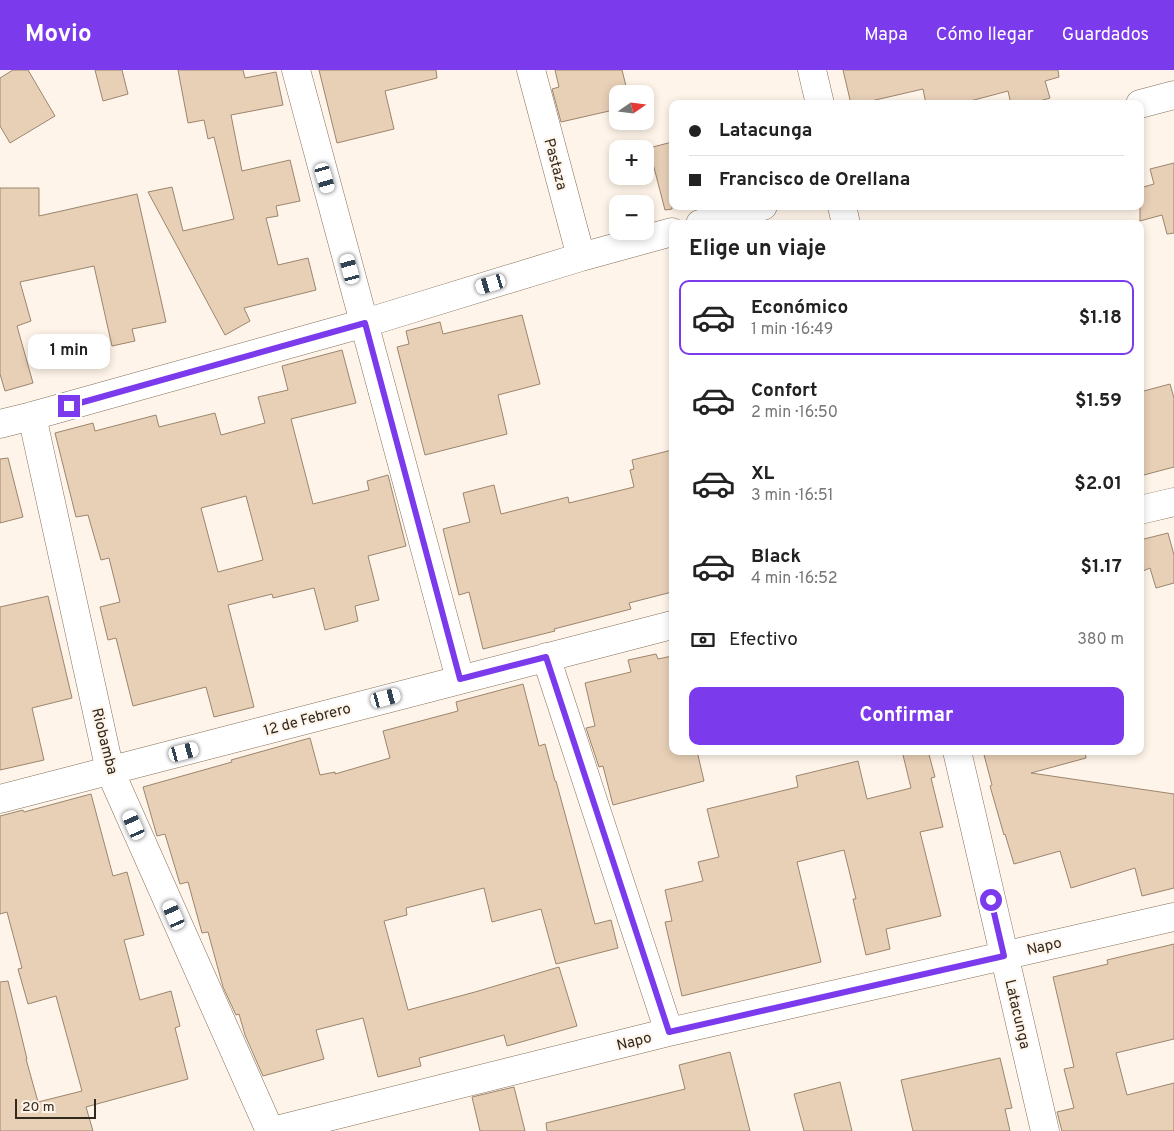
<!DOCTYPE html>
<html lang="es">
<head>
<meta charset="utf-8">
<style>
  body { margin:0; font-family:Overpass,sans-serif; background:#f2f2f2; color:#222; height:100vh; display:flex; flex-direction:column; font-size:19px; white-space:nowrap }
  * { box-sizing:border-box; margin:0 }
  p { font-size:16px; color:#767676 }
  .icon { flex:none; width:28px; height:28px; fill:none; stroke:currentColor; stroke-width:2; stroke-linecap:round; stroke-linejoin:round }
  .map { position:relative; flex:1; overflow:hidden }
  .side { position:absolute; left:669px; top:150px; width:475px; height:535px; display:flex; flex-direction:column; background:#fff; border-radius:10px; box-shadow:0 2px 8px #0003 }
  .side>* { flex:none }
  .hud { position:absolute; left:669px; top:30px; width:475px; height:110px; border-radius:10px; box-shadow:0 2px 8px #0003; display:grid; align-content:center; height:110px; padding:0 20px; background:#fff }
  .needle { width:32px; rotate:76deg }
  .buttons { position:absolute; left:609px; top:15px; display:grid; gap:10px }
  .buttons a { display:grid; place-items:center; width:45px; height:45px; border-radius:10px; background:#fff; box-shadow:0 2px 8px #0003; font-size:25px }
  .scale { position:absolute; left:15px; bottom:12px; width:81px; box-sizing:border-box; padding-left:5px; border:2px solid #31281e; border-top:0; font-size:14px; line-height:18px; white-space:nowrap; color:#31281e; -webkit-text-stroke:4px #fef4e9; paint-order:stroke }
  .end { position:absolute; width:22px; height:22px; margin:-11px; border:6px solid #7c3aed; background:#fff; box-shadow:0 0 0 2px #fff }
  .from { border-radius:50% }
  .bubble { position:absolute; height:35px; border-radius:10px; background:#fff; box-shadow:0 2px 8px #0003; font-size:16px; font-weight:700; line-height:35px; text-align:center }
  .car { position:absolute; width:15px; height:30px; margin:-15px -8px; border-radius:6px; box-shadow:0 0 4px 1px #0007; background:linear-gradient(#fff 24%,#345 0 40%,#fff 0 76%,#345 0 86%,#fff 0) }
  .hud b { display:flex; align-items:center; gap:18px; height:48px; font-size:19px }
  .hud b+b { border-top:1px solid #e0e0e0 }
  .hud i { width:12px; height:12px; background:#222 }
  ul { padding:0; list-style:none }
  li { display:flex; align-items:center; gap:15px; height:75px; margin:0 10px 8px; padding:0 10px; border:2px solid transparent; border-radius:10px }
  li div { flex:1 }
  li b { display:block; font-size:19px }
  li em { font-style:normal; font-weight:700 }
  li.active { border-color:#7c3aed }
  li>.icon { width:45px; height:45px; stroke-width:1.5 }
  h2 { padding:0 20px; font-size:22px; line-height:60px }
  .pay { display:flex; align-items:center; gap:12px; height:55px; padding:0 20px; font-size:19px }
  .pay p { margin-inline-start:auto }
  .cta { display:flex; gap:10px; margin-top:auto; padding:10px 20px }
  .cta a { flex:1; height:58px; border-radius:10px; background:#7c3aed; color:#fff; font-size:20px; font-weight:700; line-height:58px; text-align:center }
  header { display:flex; align-items:center; gap:30px; box-sizing:border-box; height:70px; padding:0 25px; background:#7c3aed; color:#fff }
  header strong { font-size:24px }
  nav { display:flex; gap:28px; margin-inline-start:auto; font-size:18px }
  .map>svg:first-child { display:block }
  .building { fill:#e8d0b7; stroke:#9b856d; fill-rule:evenodd }
  .lines { fill:none; stroke-linecap:round; stroke-linejoin:round }
  .minor-casing { stroke:#856f58; stroke-width:29 }
  .minor { stroke:#fff; stroke-width:28 }
  .route { stroke:#7c3aed; stroke-width:6 }
  .labels { text-anchor:middle; stroke-width:4; stroke-linejoin:round; paint-order:stroke }
  .street-label { font-size:15px; fill:#31281e; stroke:#fef4e9 }
</style>
</head>
<body>
<header>
<strong>Movio</strong>
<nav><a>Mapa</a><a>Cómo llegar</a><a>Guardados</a></nav>
</header>
<div class="map">
<svg width="1174" height="1061" viewBox="0 0 1174 1061">
  <rect width="100%" height="100%" fill="#fef4e9"/>
  <path class="building" d="M13 0H28L55 46 10 73 0 56V8Z
    M95 0H122L128 24 103 31Z
    M178 0H243L245 8 276 2 283 35 231 45 242 101 290 90 300 131 276 136 278 146 266 148 278 195 308 188 316 220 244 238 250 251 225 265 148 122 172 117 183 161 234 149 214 67 208 69 204 50 188 53Z
    M319 0H436L437 8 385 21 394 59 337 73Z
    M555 0H622L628 24H618V39L561 52 552 19 559 17Z
    M843 0H1058L1059 7 1045 11 1050 28 1029 34H1011L1008 21 959 34H926L923 19 858 34H851Z
    M672 72V139L665 140 649 78Z
    M1174 93V163L1167 164 1162 145 1140 151V118L1154 114 1150 99Z
    M0 118H39V146L137 124 166 252 132 259 135 271 112 276 94 196 20 212 31 251 17 256 33 313 5 321 0 304Z
    M522 245 540 314 498 325 507 364 425 385 397 277 409 274 406 261 440 252 443 264Z
    M342 280 356 333 291 349 313 434 369 420 367 411 388 405 406 476 368 486 379 530 355 536 358 551 325 560 314 518 273 528 272 524 228 535 254 637 214 647 206 617 133 636 116 568 108 570 100 537 120 532 109 488 101 490 88 445 76 447 55 363 93 353 95 361 156 345 159 357 215 343 221 365 265 353 258 327 288 320 282 296ZM246 426 263 490 218 502 201 438Z
    M1170 314 1174 328V397L1140 406V322Z
    M672 380V522L629 533 631 539 554 559 555 561 483 579 469 522 459 525 443 459 470 452 463 423 494 415 501 444 568 427 569 433 634 417 630 400 634 399 632 390Z
    M8 388 23 447 0 453V389Z
    M1168 463 1174 485V513L1156 518 1150 498 1143 501 1140 488V470Z
    M48 526 72 628 32 638 44 690 0 700V537Z
    M656 584 658 589 672 586V681H697L704 711 613 735 603 696 599 697 586 658 595 656 585 613 631 602 628 590Z
    M523 614 539 676 545 674 555 711H556L595 854 611 850 618 878 556 894 541 839 492 852 484 818 406 838 407 845 384 851 408 940 475 922 559 897 577 956 507 976 504 965 419 988 421 996 378 1007 363 948 316 960 324 989 263 1006 245 965 239 944 236 945 223 917 208 862 202 863 188 812 180 814 165 764 157 766 143 717 232 692 231 690 310 668 320 705 335 702V704L390 688 383 661 458 641 456 632Z
    M902 681H928L935 707 931 708 943 757 920 762 941 846 886 859 890 879 866 885 853 829H856L844 780 797 792 821 892 682 926 665 852 672 851 665 820 703 811 698 792 719 787 707 739 798 717 796 706 858 691 867 729 911 718Z
    M983 681H1085L1086 688 1031 703 1174 724V818L1142 826 1135 798 1071 818 1060 781 1014 794 1005 764 1004 765 990 716 992 715Z
    M91 724 113 806 127 802 144 865 124 870 140 930 171 921 180 956 175 958 188 1009 86 1037 93 1061H0V912L8 911 27 989H26L38 1032 82 1021 56 926 28 934 18 899 22 898 7 842 0 844V746L23 740 24 742Z
    M1174 874V969L1116 983 1127 1025 1174 1013V1061H1062L1057 1042 1074 1038 1064 999 1074 997 1053 907 1108 894 1107 890Z
    M730 982 750 1061H547L546 1053 685 1019 679 995Z
    M1000 988 1012 1038 1005 1039 1010 1061H913L901 1010Z
    M840 1012 852 1061H804L794 1024Z
    M514 1017 525 1061H480L472 1027Z"/>
  <g class="lines">
    <g class="minor-casing">
      <path id="minor" d="M296 0 460 609
        M531 0 581 187
        M812 0 820 34
        M1140 34 1174 25
        M842 136 846 154
        M700 154 763 136
        M32 346 110 701 270 1061
        M0 354 32 346 365 253 581 187 672 162
        M1140 440 1174 432
        M546 587 669 962
        M957 681 1045 1061
        M0 729C225 672 448 611 672 555
        M272 1061 669 962 1174 847"/>
    </g>
    <use href="#minor" class="minor"/>
  </g>
  <g class="lines">
    <path class="route" d="M69 336 365 253 460 609 546 587 669 962 1004 886 991 830"/>
  </g>
  <g class="labels">
    <g class="street-label">
      <text transform="translate(556 94) rotate(75)" y="5">Pastaza</text>
      <text transform="translate(307 649) rotate(-15)" y="5">12 de Febrero</text>
      <text transform="translate(105 671) rotate(76)" y="5">Riobamba</text>
      <text transform="translate(1044 876) rotate(-13)" y="5">Napo</text>
      <text transform="translate(1018 944) rotate(77)" y="5">Latacunga</text>
      <text transform="translate(634 971) rotate(-14)" y="5">Napo</text>
    </g>
  </g>
</svg>
<div class="buttons">
<a><svg class="needle" viewBox="-14 -14 28 28"><path d="M0-13l5 13h-10z" fill="#e53935"/><path d="M0 13l5-13h-10z" fill="#767676"/></svg></a>
<a>+</a>
<a>−</a>
</div>
<div class="scale">20 m</div>
<i class="end from" style="left:991px;top:830px"></i>
<i class="end" style="left:69px;top:336px"></i>
<div class="bubble" style="left:28px;top:264px;width:82px">1 min</div>
<i class="car" style="left:325px;top:108px;rotate:164deg"></i>
<i class="car" style="left:350px;top:199px;rotate:345deg"></i>
<i class="car" style="left:491px;top:214px;rotate:253deg"></i>
<i class="car" style="left:386px;top:628px;rotate:75deg"></i>
<i class="car" style="left:184px;top:682px;rotate:75deg"></i>
<i class="car" style="left:134px;top:755px;rotate:336deg"></i>
<i class="car" style="left:174px;top:845px;rotate:336deg"></i>
<div class="hud">
<b><i class="from"></i>Latacunga</b>
<b><i></i>Francisco de Orellana</b>
</div>
<section class="side">
<h2>Elige un viaje</h2>
<ul>
<li class="active"><svg class="icon" aria-label="car" viewBox="0 0 24 24"><path d="M5 17H2v-5l4-1 3-4h7l3 4 3 1v5h-3M9 17h6M6 11h13"/><circle cx="7" cy="17" r="2"/><circle cx="17" cy="17" r="2"/></svg><div><b>Económico</b><p>1 min · 16:49</p></div><em>$1.18</em></li>
<li><svg class="icon" aria-label="car" viewBox="0 0 24 24"><path d="M5 17H2v-5l4-1 3-4h7l3 4 3 1v5h-3M9 17h6M6 11h13"/><circle cx="7" cy="17" r="2"/><circle cx="17" cy="17" r="2"/></svg><div><b>Confort</b><p>2 min · 16:50</p></div><em>$1.59</em></li>
<li><svg class="icon" aria-label="car" viewBox="0 0 24 24"><path d="M5 17H2v-5l4-1 3-4h7l3 4 3 1v5h-3M9 17h6M6 11h13"/><circle cx="7" cy="17" r="2"/><circle cx="17" cy="17" r="2"/></svg><div><b>XL</b><p>3 min · 16:51</p></div><em>$2.01</em></li>
<li><svg class="icon" aria-label="car" viewBox="0 0 24 24"><path d="M5 17H2v-5l4-1 3-4h7l3 4 3 1v5h-3M9 17h6M6 11h13"/><circle cx="7" cy="17" r="2"/><circle cx="17" cy="17" r="2"/></svg><div><b>Black</b><p>4 min · 16:52</p></div><em>$1.17</em></li>
</ul>
<div class="pay"><svg class="icon" aria-label="cash" viewBox="0 0 24 24"><path d="M3 7h18v10H3z"/><circle cx="12" cy="12" r="2"/></svg>Efectivo<p>380 m</p></div>
<div class="cta"><a>Confirmar</a></div>
</section>
</div>
</body>
</html>
